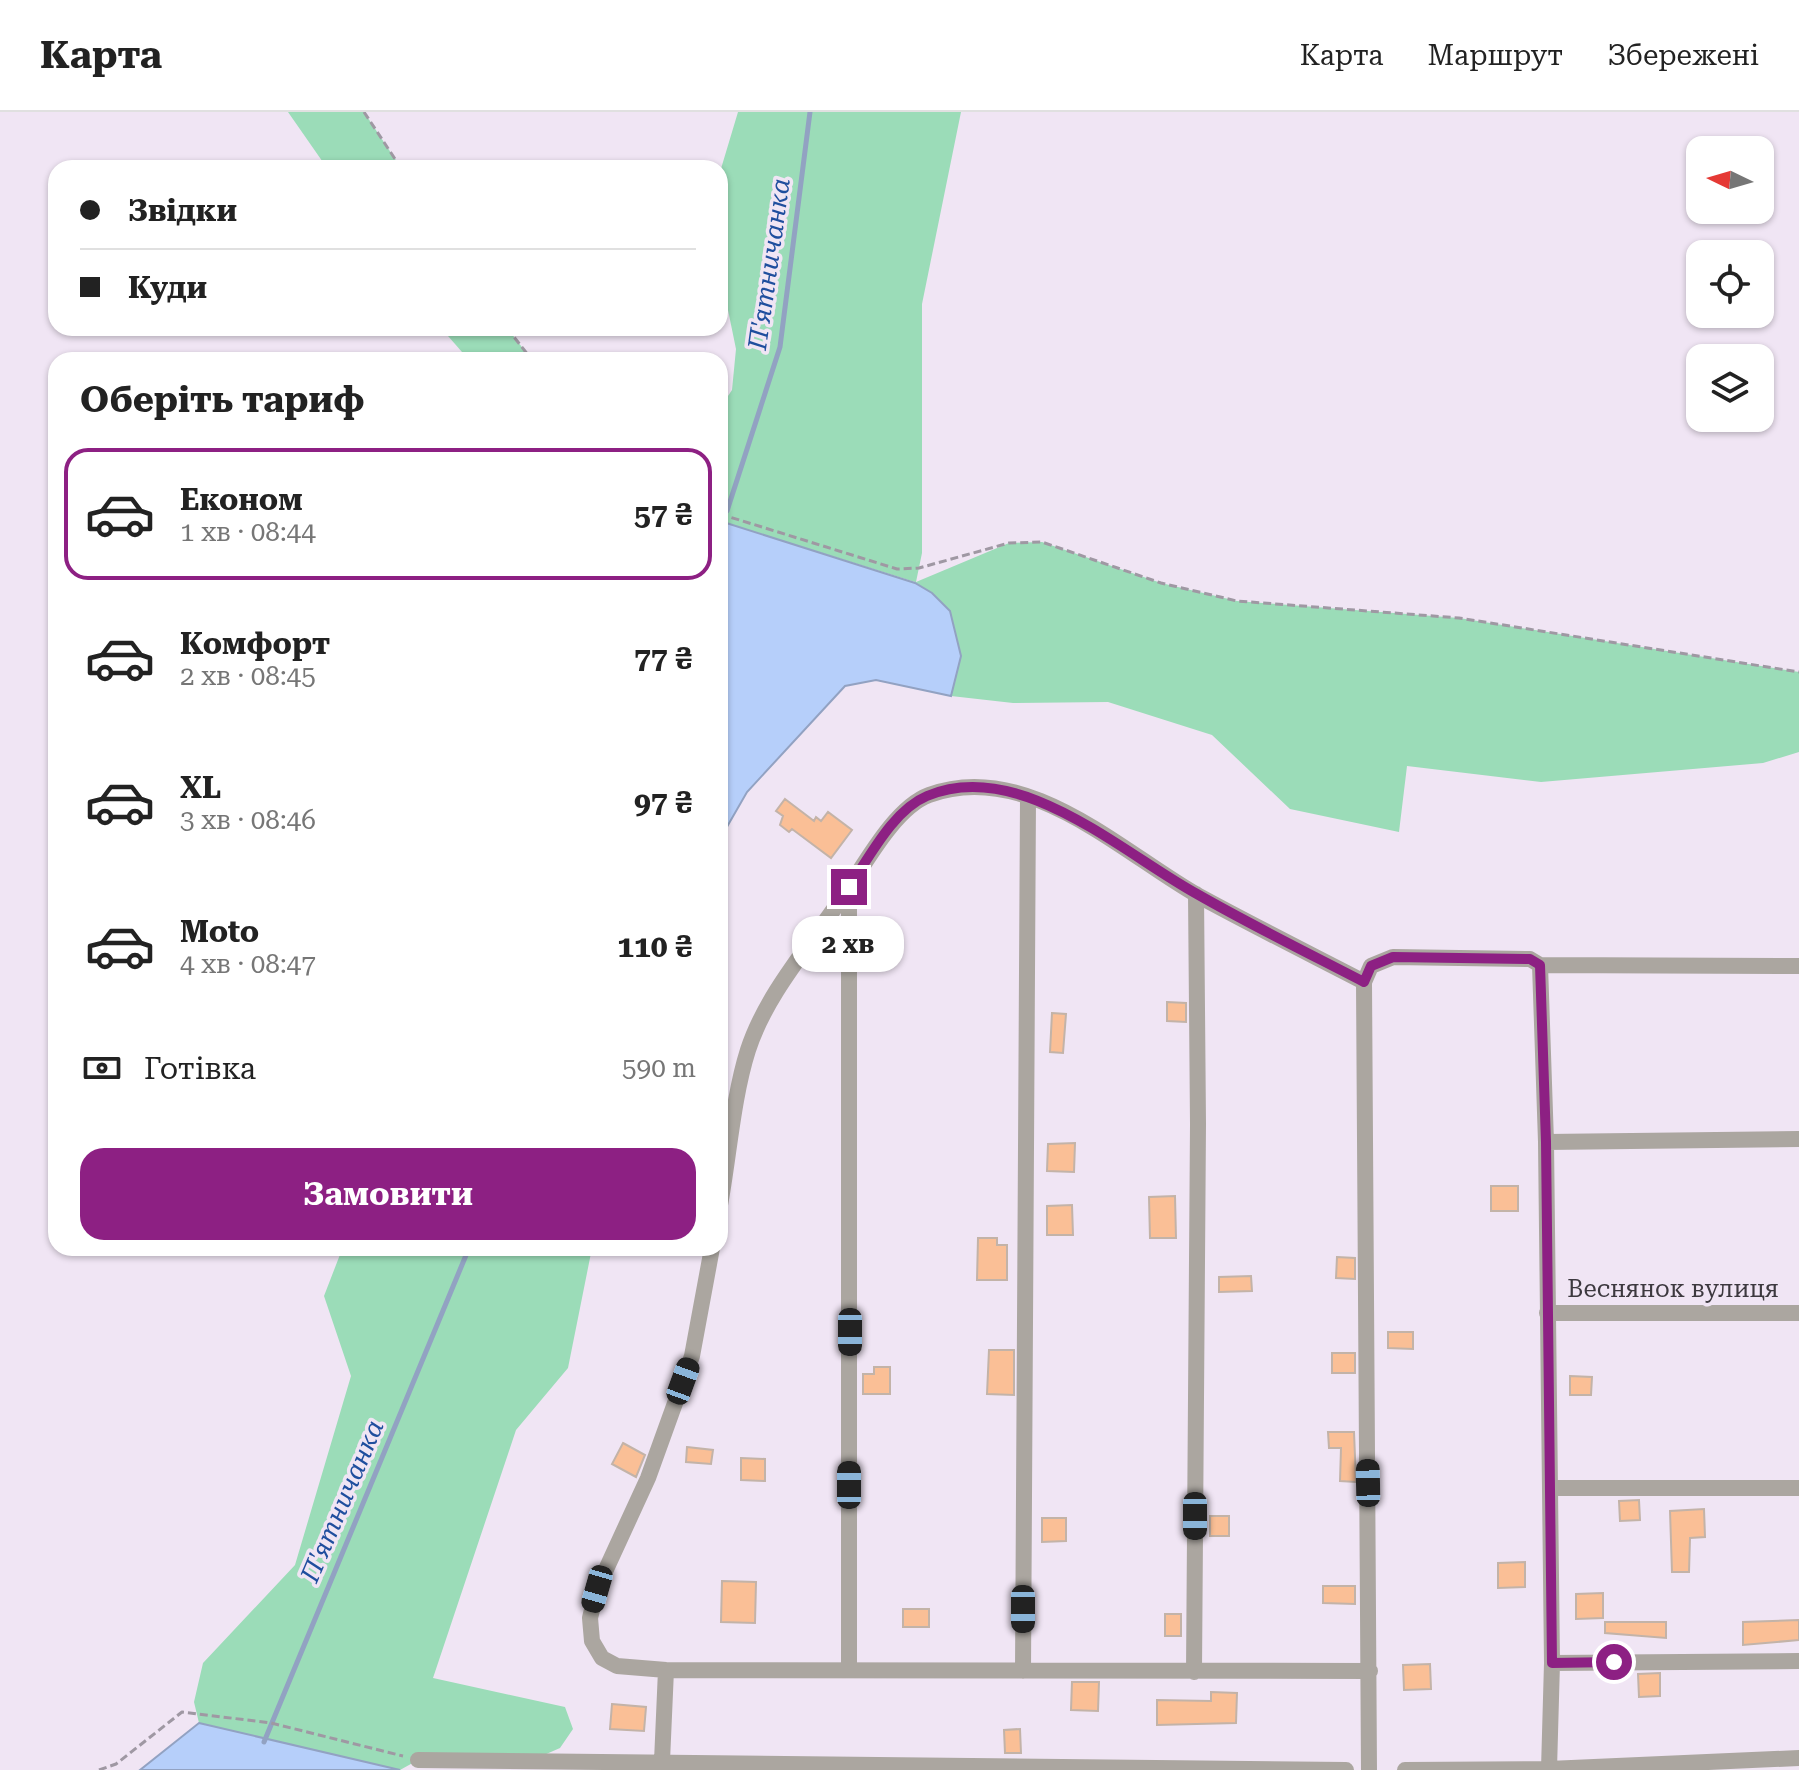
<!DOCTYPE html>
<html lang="uk">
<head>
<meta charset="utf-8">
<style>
  body { margin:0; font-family:"Roboto Serif",serif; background:#f6f6f6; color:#222; height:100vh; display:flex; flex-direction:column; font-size:30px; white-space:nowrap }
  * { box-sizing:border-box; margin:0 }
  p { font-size:26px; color:#767676 }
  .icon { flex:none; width:44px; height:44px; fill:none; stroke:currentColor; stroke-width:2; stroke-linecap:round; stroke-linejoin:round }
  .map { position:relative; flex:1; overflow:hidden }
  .details { position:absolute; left:48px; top:240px; width:680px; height:904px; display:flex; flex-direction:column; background:#fff; border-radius:24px; box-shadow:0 2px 6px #0004 }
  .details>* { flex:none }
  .top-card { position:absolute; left:48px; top:48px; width:680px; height:176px; border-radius:24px; box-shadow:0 2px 6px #0004; display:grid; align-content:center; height:176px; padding:0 32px; background:#fff }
  .needle { width:52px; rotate:275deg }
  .fabs { position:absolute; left:1686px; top:24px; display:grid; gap:16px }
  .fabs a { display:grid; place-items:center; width:88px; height:88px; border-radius:16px; background:#fff; box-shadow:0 2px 6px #0004; font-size:40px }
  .end { position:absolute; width:36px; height:36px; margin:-18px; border:10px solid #8d2083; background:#fff; box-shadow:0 0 0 4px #fff }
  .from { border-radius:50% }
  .bubble { position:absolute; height:56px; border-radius:24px; background:#fff; box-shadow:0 2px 6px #0004; font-size:26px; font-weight:700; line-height:56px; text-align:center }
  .car { position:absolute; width:24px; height:48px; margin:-24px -12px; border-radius:10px; box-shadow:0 0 6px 2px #0007; background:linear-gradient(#222 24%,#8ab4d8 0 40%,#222 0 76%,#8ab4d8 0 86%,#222 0) }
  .top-card b { display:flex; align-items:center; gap:28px; height:76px; font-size:30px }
  .top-card b+b { border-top:2px solid #e0e0e0 }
  .top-card i { width:20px; height:20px; background:#222 }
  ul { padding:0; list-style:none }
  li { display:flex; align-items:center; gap:24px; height:132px; margin:0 16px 12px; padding:0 16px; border:4px solid transparent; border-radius:24px }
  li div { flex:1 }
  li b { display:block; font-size:30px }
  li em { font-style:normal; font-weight:700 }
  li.active { border-color:#8d2083 }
  li>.icon { width:72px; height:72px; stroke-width:1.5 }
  h2 { padding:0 32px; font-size:36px; line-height:96px }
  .pay { display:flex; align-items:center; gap:20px; height:88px; padding:0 32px; font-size:30px }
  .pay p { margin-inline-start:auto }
  .button { display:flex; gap:16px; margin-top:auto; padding:16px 32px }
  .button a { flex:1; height:92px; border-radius:24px; background:#8d2083; color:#fff; font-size:32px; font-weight:700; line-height:92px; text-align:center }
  header { display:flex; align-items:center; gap:48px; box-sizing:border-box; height:112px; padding:0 40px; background:#fff; border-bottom:2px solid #e0e0e0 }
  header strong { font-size:38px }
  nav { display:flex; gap:44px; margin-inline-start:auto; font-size:28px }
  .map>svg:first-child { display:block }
  .green { fill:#9bdcb8 }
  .water { fill:#b6cffa; stroke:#92a2c2; stroke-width:2 }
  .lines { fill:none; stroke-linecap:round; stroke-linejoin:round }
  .stream { stroke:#92a2c2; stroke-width:5 }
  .building { fill:#fabf96; stroke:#c3b3a8; stroke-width:2 }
  .path { stroke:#9f98a3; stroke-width:3; stroke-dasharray:8 4; stroke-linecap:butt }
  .minor { stroke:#aba6a0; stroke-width:16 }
  .route { stroke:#8d2083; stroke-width:10 }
  .labels { text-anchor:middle; stroke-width:7; stroke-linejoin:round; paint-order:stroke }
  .street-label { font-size:24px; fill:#3d393f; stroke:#f0e5f4 }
  .water-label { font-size:26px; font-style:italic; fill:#1f4e9e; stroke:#f0e5f4 }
</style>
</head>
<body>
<header>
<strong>Карта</strong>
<nav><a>Карта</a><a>Маршрут</a><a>Збережені</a></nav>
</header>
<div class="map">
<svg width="1799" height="1658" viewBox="0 0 1799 1658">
  <rect width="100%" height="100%" fill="#f0e5f4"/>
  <path class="green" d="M288 0H364L401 56H327Z
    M738 0H961L922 192V441L916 470 1009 431 1042 430 1161 471 1237 489 1459 506 1799 560V640L1763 651 1541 670 1407 654 1399 720 1290 697 1212 623 1108 590 1013 591 951 584 961 543 915 470 720 409V296L732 278 736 237 720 159V60Z
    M441 216H507L532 248H469Z
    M373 1136H592L568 1256 516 1318 433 1566 565 1595 573 1617 560 1636 544 1643 418 1648 400 1658 199 1611 194 1590 203 1551 295 1453 351 1264 324 1184 341 1140Z"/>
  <path class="water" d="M720 409 915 471 932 481 950 499 961 544 951 584 876 568 845 574 747 680 720 727Z
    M199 1611 400 1658H140Z"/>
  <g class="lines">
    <path class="stream" d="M727 399 780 235 810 0
      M264 1630 469 1136"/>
  </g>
  <path class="building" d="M785 687 814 709 816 705 821 709 828 700 852 718 831 746 792 717 789 720 780 713 783 704 776 699Z
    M1167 890 1186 891V910L1167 909Z
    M1052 901 1066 902 1063 941 1050 940Z
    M1075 1031 1074 1060 1047 1059 1048 1032Z
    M1491 1074H1518V1099H1491Z
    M1175 1084 1176 1126H1150L1149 1085Z
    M1072 1093 1073 1123H1047V1094Z
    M978 1126H997V1133H1007V1168H977Z
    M1337 1145 1355 1146V1167L1336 1166Z
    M1251 1164 1252 1179 1219 1180V1165Z
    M1388 1220H1413V1237L1388 1236Z
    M989 1238H1014V1283L987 1282Z
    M1332 1241H1355V1261H1332Z
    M874 1255H890V1282H863V1262H874Z
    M1570 1264 1592 1265 1591 1283H1570Z
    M1328 1320H1354L1356 1370 1340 1369 1341 1336H1329Z
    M623 1331 645 1343 636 1365 612 1352Z
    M687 1335 713 1338 711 1352 686 1350Z
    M741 1346 765 1347V1369L741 1368Z
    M1639 1388 1640 1408 1620 1409 1619 1389Z
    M1704 1397 1705 1425 1690 1426 1689 1460H1672L1670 1399Z
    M1210 1404H1229V1424H1210Z
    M1042 1406H1066V1429L1042 1430Z
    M1525 1450V1475L1498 1476V1451Z
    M722 1469 756 1470 755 1511 721 1510Z
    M1323 1474H1355V1492L1323 1491Z
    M1603 1481V1506L1576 1507V1482Z
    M903 1497H929V1515H903Z
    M1165 1502H1181V1524H1165Z
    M1799 1508V1528L1743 1533V1510Z
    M1605 1510H1666V1526L1605 1521Z
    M1430 1552 1431 1577 1404 1578 1403 1553Z
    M1660 1561V1584L1639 1585 1638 1562Z
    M1072 1570H1099L1098 1599 1071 1598Z
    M1211 1580 1237 1581 1236 1611 1157 1613V1588L1211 1589Z
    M612 1592 646 1595 644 1619 610 1617Z
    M1020 1617 1021 1641H1005L1004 1618Z"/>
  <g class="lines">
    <path class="path" d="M364 0 401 56
      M507 216 532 248
      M720 402 897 457 919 456 1009 431 1042 430 1161 471 1237 489 1459 506 1799 560
      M99 1658 116 1652 182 1600 271 1611 403 1644"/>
    <path class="minor" d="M1540 853 1799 854
      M1364 870 1369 1658
      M1546 1030 1799 1027
      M720 1093C729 1044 733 985 748 938 766 882 811 832 843 784 864 754 894 696 929 683 1026 647 1120 739 1197 783 1252 813 1308 841 1364 870L1371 854 1393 845 1530 847 1540 853 1546 1030 1552 1551 1549 1657
      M712 1136 692 1244 648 1366 597 1477 590 1506 592 1529 602 1546 617 1554 666 1558 1370 1559
      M1547 1201H1799
      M1550 1376H1799
      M1552 1551 1799 1549
      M849 1557V775
      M1023 1559 1028 686
      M1194 1560 1198 1012 1196 782
      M418 1648 1346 1658
      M662 1649 666 1558
      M1405 1658 1549 1657 1799 1646"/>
  </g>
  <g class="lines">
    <path class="route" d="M849 775C869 746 893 698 927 684 1019 645 1122 741 1197 782 1251 813 1308 841 1364 870L1371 854 1393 845 1530 847 1540 853 1546 1030 1552 1551 1614 1550"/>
  </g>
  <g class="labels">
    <g class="street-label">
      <text x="1673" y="1185">Веснянок вулиця</text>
    </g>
    <g class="water-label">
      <text transform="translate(769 152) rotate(-82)" y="9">П'ятничанка</text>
      <text transform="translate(342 1389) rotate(-67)" y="9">П'ятничанка</text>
    </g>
  </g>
</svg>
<div class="fabs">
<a><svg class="needle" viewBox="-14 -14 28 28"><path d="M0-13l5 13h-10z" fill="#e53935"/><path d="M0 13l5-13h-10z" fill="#767676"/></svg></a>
<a><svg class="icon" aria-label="locate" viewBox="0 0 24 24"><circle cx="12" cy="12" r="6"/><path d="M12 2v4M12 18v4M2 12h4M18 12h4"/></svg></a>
<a><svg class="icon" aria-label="layers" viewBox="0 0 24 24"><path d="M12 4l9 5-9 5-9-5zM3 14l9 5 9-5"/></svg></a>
</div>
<i class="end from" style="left:1614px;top:1550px"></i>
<i class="end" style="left:849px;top:775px"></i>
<div class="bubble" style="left:792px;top:804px;width:112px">2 хв</div>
<i class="car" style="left:850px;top:1220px;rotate:180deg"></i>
<i class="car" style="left:683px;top:1269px;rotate:20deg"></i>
<i class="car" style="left:1368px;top:1371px;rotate:359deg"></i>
<i class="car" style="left:849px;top:1373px;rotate:0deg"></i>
<i class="car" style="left:1195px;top:1404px;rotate:180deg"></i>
<i class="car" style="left:597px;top:1477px;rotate:196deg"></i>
<i class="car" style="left:1023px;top:1497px;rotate:180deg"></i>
<div class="top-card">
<b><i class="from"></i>Звідки</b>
<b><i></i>Куди</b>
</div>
<section class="details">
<h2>Оберіть тариф</h2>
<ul>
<li class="active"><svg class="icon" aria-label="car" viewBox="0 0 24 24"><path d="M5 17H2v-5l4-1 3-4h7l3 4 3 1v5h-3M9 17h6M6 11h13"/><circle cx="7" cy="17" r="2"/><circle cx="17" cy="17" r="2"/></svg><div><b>Економ</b><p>1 хв · 08:44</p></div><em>57 ₴</em></li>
<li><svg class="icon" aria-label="car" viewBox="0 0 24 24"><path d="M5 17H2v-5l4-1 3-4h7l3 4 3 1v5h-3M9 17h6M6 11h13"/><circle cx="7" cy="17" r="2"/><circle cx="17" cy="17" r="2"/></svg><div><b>Комфорт</b><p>2 хв · 08:45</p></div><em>77 ₴</em></li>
<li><svg class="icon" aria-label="car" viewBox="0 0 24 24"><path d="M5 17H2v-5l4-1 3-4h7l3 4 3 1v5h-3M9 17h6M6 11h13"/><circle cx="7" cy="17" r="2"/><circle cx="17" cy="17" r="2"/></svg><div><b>XL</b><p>3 хв · 08:46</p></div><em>97 ₴</em></li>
<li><svg class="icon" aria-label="car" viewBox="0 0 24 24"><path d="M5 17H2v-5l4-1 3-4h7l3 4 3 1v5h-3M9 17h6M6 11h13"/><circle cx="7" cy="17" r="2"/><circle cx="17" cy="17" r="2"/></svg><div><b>Moto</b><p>4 хв · 08:47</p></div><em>110 ₴</em></li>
</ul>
<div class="pay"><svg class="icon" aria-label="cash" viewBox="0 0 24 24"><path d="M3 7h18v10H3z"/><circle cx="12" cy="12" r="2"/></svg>Готівка<p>590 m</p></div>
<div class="button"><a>Замовити</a></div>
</section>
</div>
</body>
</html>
